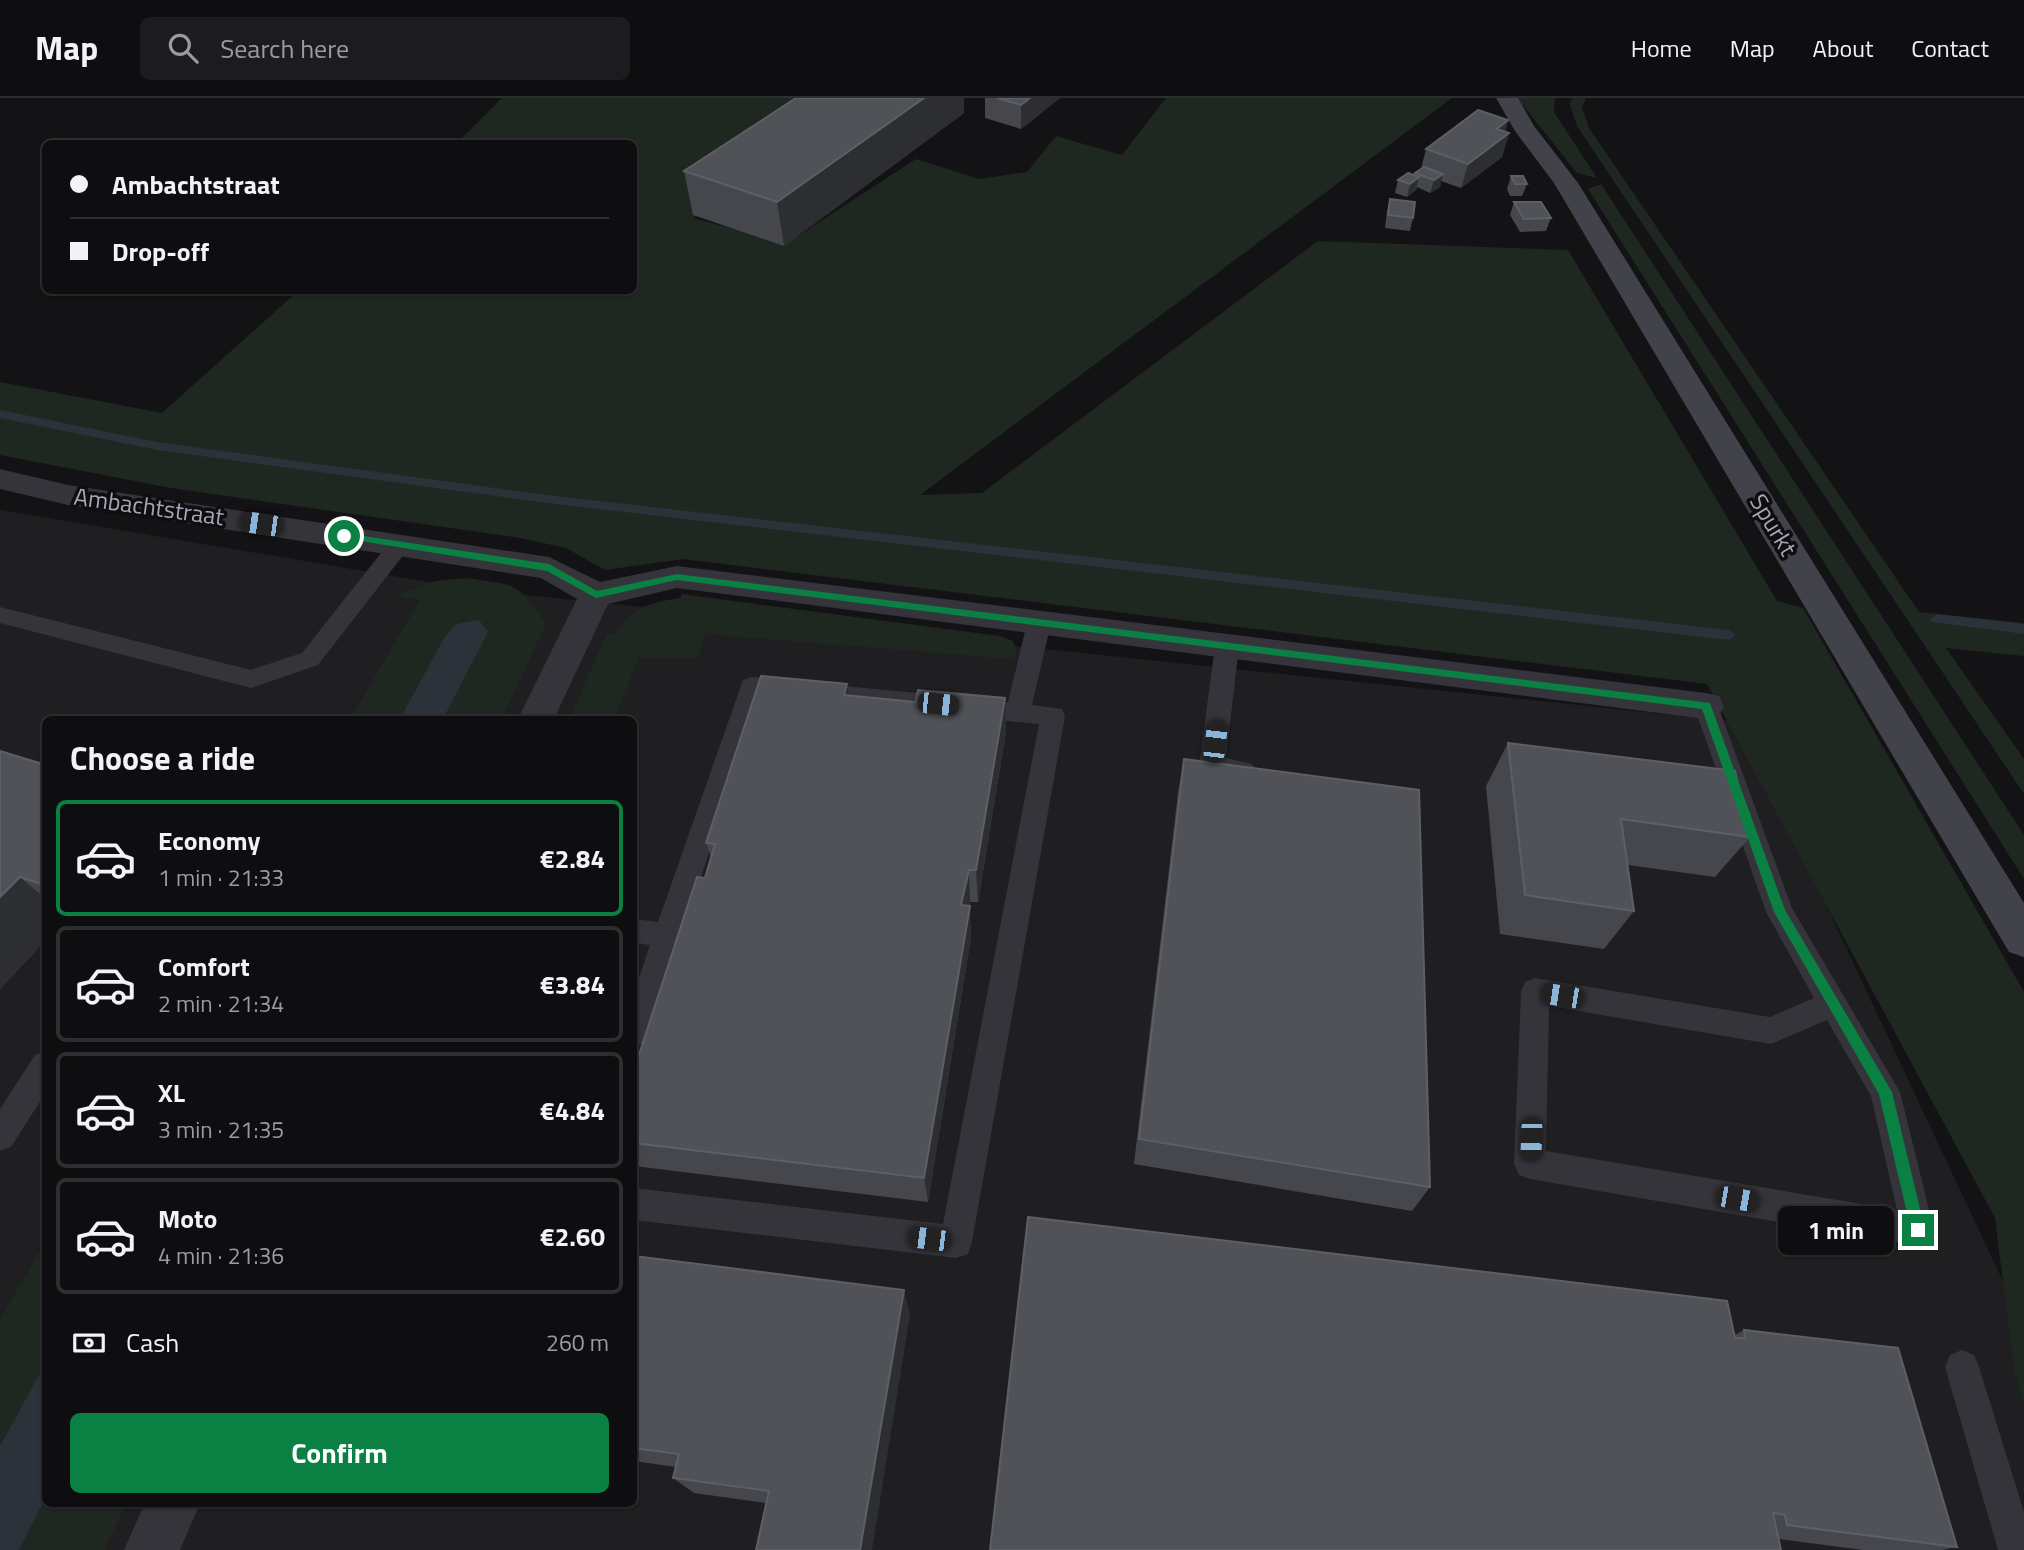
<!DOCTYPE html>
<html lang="en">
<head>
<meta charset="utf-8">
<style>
  body { margin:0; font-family:"Titillium Web",sans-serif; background:#1c1c1e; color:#f1f3f6; height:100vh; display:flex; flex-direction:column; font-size:26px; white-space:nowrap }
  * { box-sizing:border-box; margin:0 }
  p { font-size:23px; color:#9b9c9f }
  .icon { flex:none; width:38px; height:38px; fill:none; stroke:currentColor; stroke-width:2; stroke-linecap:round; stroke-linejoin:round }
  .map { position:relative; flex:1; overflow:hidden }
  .panel { position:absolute; left:42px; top:618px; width:595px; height:791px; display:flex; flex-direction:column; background:#0e0e10; border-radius:10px; box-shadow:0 2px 5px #0004,0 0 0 2px #2e2e30 }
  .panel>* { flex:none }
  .banner { position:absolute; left:42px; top:42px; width:595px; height:154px; border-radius:10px; box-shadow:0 2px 5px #0004,0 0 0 2px #2e2e30; display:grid; align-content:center; height:154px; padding:0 28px; background:#0e0e10 }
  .end { position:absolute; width:32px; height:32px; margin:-16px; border:9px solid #0b8043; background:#fff; box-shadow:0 0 0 4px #fff }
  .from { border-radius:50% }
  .bubble { position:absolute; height:49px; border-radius:10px; background:#0e0e10; box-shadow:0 2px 5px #0004,0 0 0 2px #2e2e30; font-size:23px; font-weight:700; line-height:49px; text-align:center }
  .car { position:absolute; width:21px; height:42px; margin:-21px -10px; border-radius:9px; box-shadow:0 0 5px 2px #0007; background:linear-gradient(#222 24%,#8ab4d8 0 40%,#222 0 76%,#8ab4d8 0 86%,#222 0) }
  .banner b { display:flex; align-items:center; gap:24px; height:66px; font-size:26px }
  .banner b+b { border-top:2px solid #2e2e30 }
  .banner i { width:18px; height:18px; background:#f1f3f6 }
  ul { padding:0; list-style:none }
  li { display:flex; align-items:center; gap:21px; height:116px; margin:0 14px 10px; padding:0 14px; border:4px solid #2e2e30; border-radius:10px }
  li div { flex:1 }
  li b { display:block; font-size:26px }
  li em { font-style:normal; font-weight:700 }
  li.current { border-color:#0b8043 }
  li>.icon { width:63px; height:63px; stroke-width:1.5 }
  h2 { padding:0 28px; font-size:32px; line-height:84px }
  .pay { display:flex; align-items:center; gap:18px; height:77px; padding:0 28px; font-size:26px }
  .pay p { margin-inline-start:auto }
  .action { display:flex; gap:14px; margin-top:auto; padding:14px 28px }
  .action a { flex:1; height:80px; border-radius:10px; background:#0b8043; color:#fff; font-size:28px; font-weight:700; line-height:80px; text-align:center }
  header { display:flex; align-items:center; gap:42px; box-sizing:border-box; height:98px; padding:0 35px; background:#0e0e10; border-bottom:2px solid #2e2e30 }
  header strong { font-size:33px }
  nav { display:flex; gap:38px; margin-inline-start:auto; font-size:24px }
  .search { width:490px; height:63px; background:#1c1c1e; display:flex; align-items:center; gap:18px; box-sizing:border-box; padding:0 24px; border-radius:10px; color:#9b9c9f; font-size:26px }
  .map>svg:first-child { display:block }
  .built { fill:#1f1f22; fill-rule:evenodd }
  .green { fill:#1f2721 }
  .water { fill:#2b323a }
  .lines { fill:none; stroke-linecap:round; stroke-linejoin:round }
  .stream { fill:#2b323a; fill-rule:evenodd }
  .lane { fill:#34343a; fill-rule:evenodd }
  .street { fill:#34343a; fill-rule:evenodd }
  .secondary { fill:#42434a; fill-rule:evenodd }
  .wall { fill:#46474d }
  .shaded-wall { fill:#2d2e32 }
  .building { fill:#505258; stroke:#5d5f67; stroke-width:2 }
  .route { fill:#0b8043 }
  .labels { text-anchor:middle; stroke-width:7; stroke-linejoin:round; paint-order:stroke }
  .street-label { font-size:24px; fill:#a4a7b5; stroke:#0e0e10 }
</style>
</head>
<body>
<header>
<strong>Map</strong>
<div class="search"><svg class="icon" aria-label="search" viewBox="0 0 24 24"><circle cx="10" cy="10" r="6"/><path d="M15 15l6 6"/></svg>Search here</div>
<nav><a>Home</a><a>Map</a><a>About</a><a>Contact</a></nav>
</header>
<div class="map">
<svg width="2024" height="1452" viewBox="0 0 2024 1452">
  <rect width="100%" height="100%" fill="#131315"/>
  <path class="built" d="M0 412 471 491 1740 624 2024 1228V1452H0ZM46 621H634V1405H46Z"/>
  <path class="green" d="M502 0H861L693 120 787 145 916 61 979 81 1027 74 1056 38 1122 57 1166 0H1452L920 397 982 395 1318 143 1568 152 1777 503 1803 510 2024 894V1303L2014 1271 1995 1120 1707 586 683 461 605 472 566 450 520 440 171 390 0 357V284L162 315 298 193 634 192V46L457 45Z
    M1517 0H1555L1554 14 1597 80 1577 75Z
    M1572 0H1586L1582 9 1589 30 1919 514 2024 525V558L1946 550 2024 661V696L1577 28 1570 7Z
    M1601 86 2024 737V781L1588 91Z
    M465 480C516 487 517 483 546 526L502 621H443L487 534 444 540 400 621H350L420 502 397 498 435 483Z
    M681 496 1000 538 1013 543 1017 553 1013 561 706 536 697 561 639 559 614 621H569L607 535 615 536C631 509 652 504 681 500Z
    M45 1143V1266L0 1348V1222Z
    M45 1401 46 1405H127L104 1452H19Z"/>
  <path class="water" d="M479 522 488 534 443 621H400L444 540 456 526Z
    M45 1266V1401L19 1452H0V1348Z"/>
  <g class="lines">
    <path class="stream" d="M0 312 157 344 547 397 1729 532 1736 537 1729 542 547 405 157 352 0 320Z
      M1937 516 2024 526V536L1932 524 1930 521Z"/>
    <path class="lane" d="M400 439 408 441 411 446 408 451 318 567 251 590 0 525V509L251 572 302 555 392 441Z
      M1039 517 1047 519 1051 525 1032 607 1062 611 1065 618 972 1144 968 1156 956 1160 634 1122V1090L943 1126 1039 626 761 598 649 936 644 945 634 949V895L650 847 634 845V821L658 824 743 582 752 579 1008 604 1027 525 1031 519Z
      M1227 540 1235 542 1239 548 1226 660 1252 666 1256 673 1252 680 1243 683 1203 675 1199 668 1215 548 1219 542Z
      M1706 599 1715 602 1718 608 1792 810 1900 994 1934 1132 1930 1144 1918 1148 1530 1081 1519 1077 1514 1066 1521 893 1525 884 1535 880 1770 919 1814 900 1766 814 1694 608 1697 602ZM1549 908 1771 946 1827 922 1871 998 1897 1112 1546 1053Z
      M46 953V994L11 1049 0 1053V1011L35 957Z
      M1962 1252 1974 1257 1979 1269 2024 1414V1452H1998L1945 1269 1950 1257Z"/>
    <path class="street" d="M0 371 68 387 549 459 600 484 677 468 1706 595 1719 598 1724 608 1719 618 1706 621 677 490 608 506 554 621H518L577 501 541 480 68 407 0 391Z
      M145 1405H200L180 1452H124Z"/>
    <path class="secondary" d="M1496 0H1518L1534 28 1578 85 2024 805V859L2009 854 1554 85 1515 33Z"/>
  </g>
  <path class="wall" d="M985 0H1060L1021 31 985 20Z
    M964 15 784 148 693 117 684 73Z
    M1508 22 1505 34 1509 35 1502 59 1461 90 1441 83 1440 89 1430 95 1417 89 1416 92 1407 99 1395 95 1398 82 1415 78V75L1421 71 1426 51Z
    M1511 78 1527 86 1522 98H1510L1507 91Z
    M1390 101 1413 120 1410 133 1385 130 1387 113Z
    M1514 104 1551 120 1546 133 1520 134 1510 117Z
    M849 598 1006 634 978 804H970L969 808 971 839 928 1104 634 1068V972L705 780 711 759 706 745Z
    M1508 645 1750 739 1715 779 1628 767 1634 813 1604 851 1500 836 1486 688Z
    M0 653 46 667V842L0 891Z
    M1184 661 1430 1089 1412 1113 1134 1066 1178 695Z
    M634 1158 910 1217 766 1405 694 1395 673 1380 676 1369 634 1363Z
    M1744 1232 1957 1449 1942 1452H1863L1779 1441 1735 1237Z"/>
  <path class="shaded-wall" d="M924 0H964V15L784 148 777 104Z
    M1030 0H1060L1021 31V7Z
    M1508 22 1503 40 1509 35 1502 59 1461 90 1468 66 1497 31Z
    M1443 76 1440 89 1430 95 1434 82Z
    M1419 79 1416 92 1407 99 1410 86Z
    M847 586 853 621 844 597Z
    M1005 600 1006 634 978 804 976 772Z
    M969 772 970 804 963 838 961 807Z
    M20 779 46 801V842L0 891V799Z
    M970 808 971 839 928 1104 924 1080Z
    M904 1192 910 1217 872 1452H860Z"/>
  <path class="building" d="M796 0H924L777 104 684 73Z
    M997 0H1030L1021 7Z
    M1478 12 1508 22 1497 31 1509 35 1468 66 1426 51Z
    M1424 69 1443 76 1434 82 1415 75Z
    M1408 75 1419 79 1410 86 1398 82Z
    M1511 78H1523L1527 86H1515Z
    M1390 101 1415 104 1413 120 1388 117Z
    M1514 104H1541L1551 120 1524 121Z
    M761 578 847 586 844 597 915 604 918 592 1005 600 976 772H969L961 807 970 808 924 1080 634 1045V972L697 779 705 780 715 746 706 745Z
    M1508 645 1735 673 1750 739 1621 721 1634 813 1525 797Z
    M0 653 46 667V782L42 786 20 779 0 799Z
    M1184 661 1419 692 1430 1089 1139 1041Z
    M1028 1119 1727 1203 1735 1240H1745L1744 1232 1898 1250 1957 1449 1787 1427 1785 1417 1773 1415 1781 1452H990Z
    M634 1158 904 1192 860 1452H756L769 1393 673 1380 679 1356 634 1350Z"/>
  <path class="route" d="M344 435 549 466 597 493 677 476 1710 605 1785 812 1892 994 1925 1132 1923 1137H1913L1911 1132 1879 996 1774 814 1702 611 677 482 596 500 547 473 341 440Z"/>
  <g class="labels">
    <g class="street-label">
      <text transform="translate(149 409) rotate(8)" y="8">Ambachtstraat</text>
      <text transform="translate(1773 427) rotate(59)" y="8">Spurkt</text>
    </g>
  </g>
</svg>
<i class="end from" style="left:344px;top:438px"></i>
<i class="end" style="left:1918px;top:1132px"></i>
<div class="bubble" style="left:1778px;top:1108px;width:116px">1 min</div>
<i class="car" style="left:261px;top:426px;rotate:278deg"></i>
<i class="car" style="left:938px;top:606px;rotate:96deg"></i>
<i class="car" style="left:1215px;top:644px;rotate:7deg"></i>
<i class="car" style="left:1562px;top:898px;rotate:279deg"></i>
<i class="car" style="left:1531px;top:1041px;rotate:182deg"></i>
<i class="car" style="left:1737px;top:1101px;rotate:100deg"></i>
<i class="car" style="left:929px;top:1141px;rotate:277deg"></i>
<div class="banner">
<b><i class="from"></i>Ambachtstraat</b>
<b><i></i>Drop-off</b>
</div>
<section class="panel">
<h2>Choose a ride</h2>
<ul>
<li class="current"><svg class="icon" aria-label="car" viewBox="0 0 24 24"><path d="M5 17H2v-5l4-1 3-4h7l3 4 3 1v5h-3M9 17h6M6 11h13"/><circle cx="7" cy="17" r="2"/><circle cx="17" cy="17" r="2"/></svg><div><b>Economy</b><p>1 min · 21:33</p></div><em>€2.84</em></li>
<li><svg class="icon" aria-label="car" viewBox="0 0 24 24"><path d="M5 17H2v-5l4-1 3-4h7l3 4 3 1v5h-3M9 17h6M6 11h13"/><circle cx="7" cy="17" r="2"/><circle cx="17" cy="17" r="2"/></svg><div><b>Comfort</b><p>2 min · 21:34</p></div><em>€3.84</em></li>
<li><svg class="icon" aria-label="car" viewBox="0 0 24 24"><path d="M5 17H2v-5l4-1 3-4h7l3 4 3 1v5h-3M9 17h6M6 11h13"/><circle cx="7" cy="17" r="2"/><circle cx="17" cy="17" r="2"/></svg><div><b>XL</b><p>3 min · 21:35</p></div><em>€4.84</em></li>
<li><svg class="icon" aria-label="car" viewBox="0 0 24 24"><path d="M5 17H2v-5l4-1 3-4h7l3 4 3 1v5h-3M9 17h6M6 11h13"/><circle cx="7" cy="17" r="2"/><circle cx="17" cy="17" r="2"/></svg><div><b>Moto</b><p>4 min · 21:36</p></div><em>€2.60</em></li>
</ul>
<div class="pay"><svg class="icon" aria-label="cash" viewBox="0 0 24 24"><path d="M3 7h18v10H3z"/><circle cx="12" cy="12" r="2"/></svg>Cash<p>260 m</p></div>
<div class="action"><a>Confirm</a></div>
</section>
</div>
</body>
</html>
